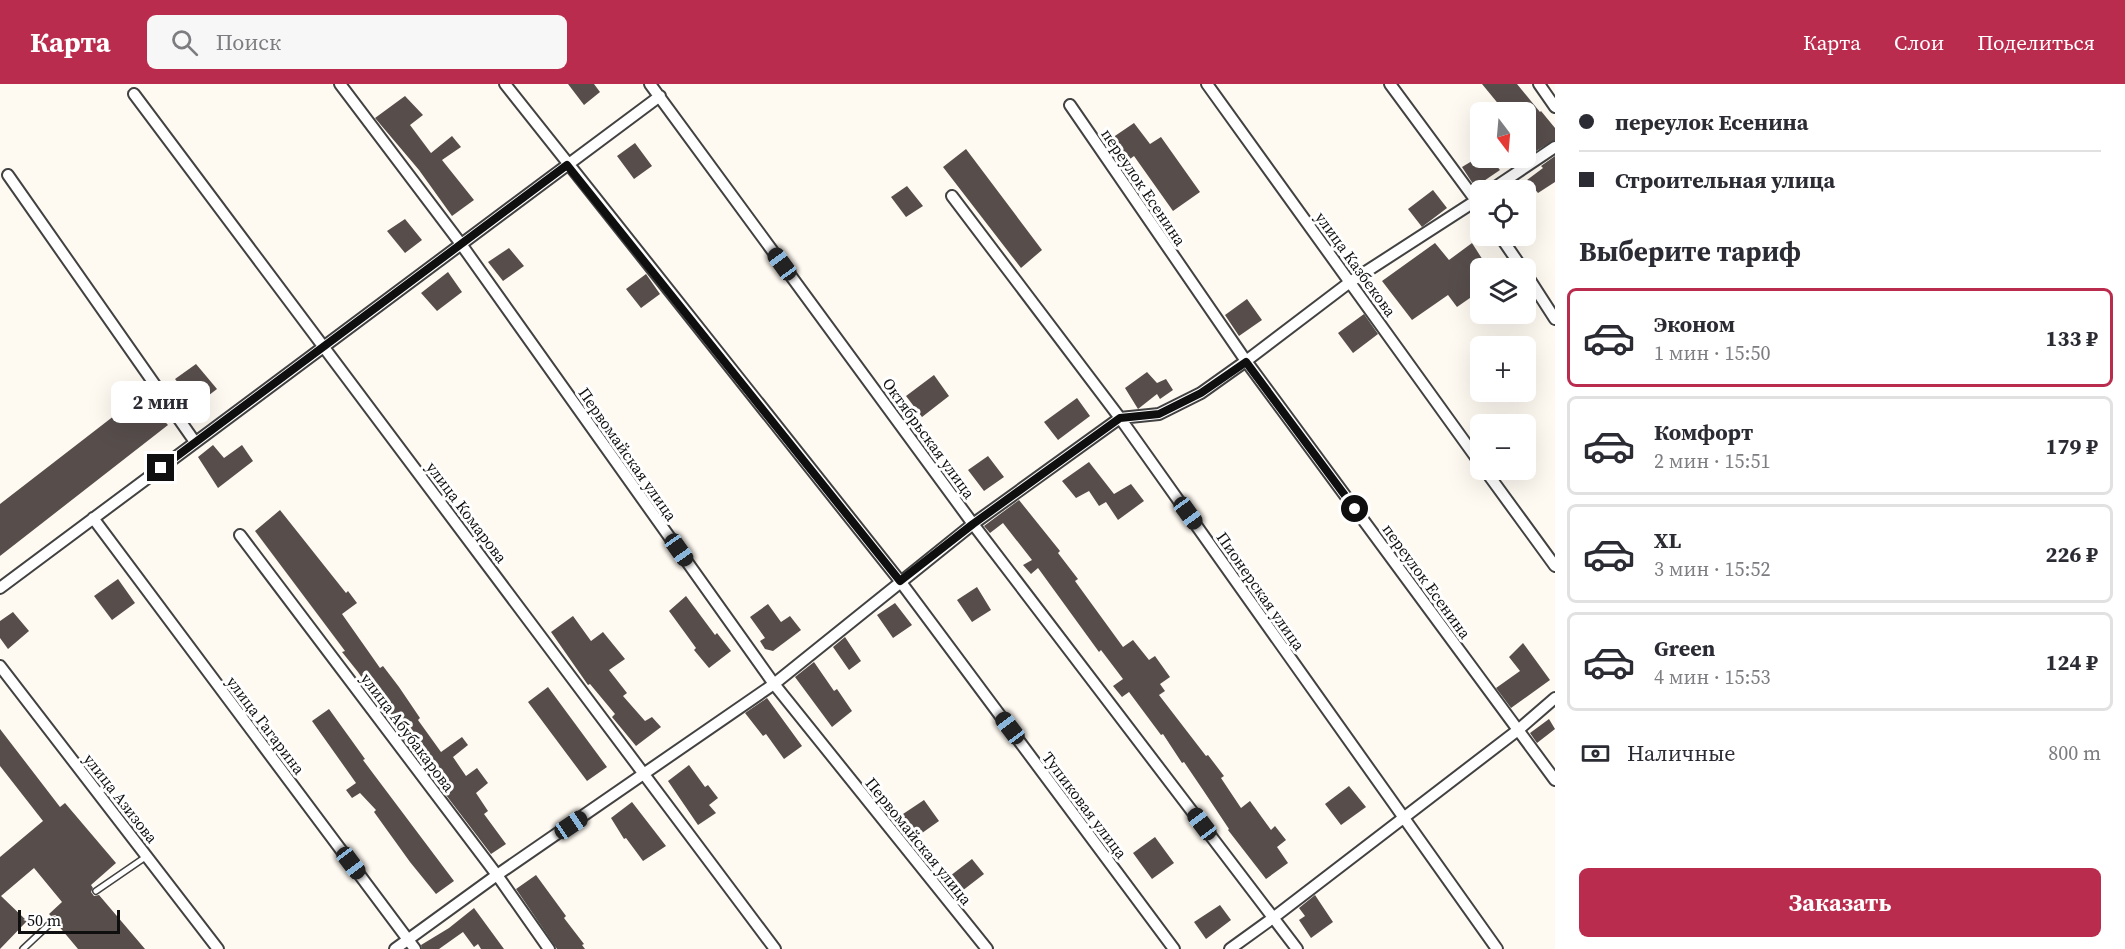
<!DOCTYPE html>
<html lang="ru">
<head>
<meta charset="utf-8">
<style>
  body { margin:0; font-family:"Source Serif 4",serif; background:#f7f7f7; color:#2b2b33; height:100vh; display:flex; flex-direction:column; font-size:22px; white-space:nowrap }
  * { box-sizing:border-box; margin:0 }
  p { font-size:20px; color:#7c7c81 }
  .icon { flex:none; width:33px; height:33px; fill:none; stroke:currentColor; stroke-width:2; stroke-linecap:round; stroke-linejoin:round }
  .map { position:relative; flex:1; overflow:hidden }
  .drawer { display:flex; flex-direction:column; background:#fff; width:570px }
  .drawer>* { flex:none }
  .guide { display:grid; align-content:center; height:132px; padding:0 24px; background:#fff }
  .needle { width:39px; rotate:164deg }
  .tools { position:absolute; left:1470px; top:18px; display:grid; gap:12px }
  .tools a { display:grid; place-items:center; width:66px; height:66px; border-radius:9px; background:#fff; box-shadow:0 6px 24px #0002; font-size:30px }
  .scale { position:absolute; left:18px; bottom:15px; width:102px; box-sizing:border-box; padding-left:6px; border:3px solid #0f0f0f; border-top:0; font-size:16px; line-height:21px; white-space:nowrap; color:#0f0f0f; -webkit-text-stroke:4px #fff; paint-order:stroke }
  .end { position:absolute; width:27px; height:27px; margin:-14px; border:8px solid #0f0f0f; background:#fff; box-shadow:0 0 0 3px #fff }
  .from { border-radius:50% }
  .bubble { position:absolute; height:42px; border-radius:9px; background:#fff; box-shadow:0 6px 24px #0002; font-size:20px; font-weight:700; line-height:42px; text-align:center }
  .car { position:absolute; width:18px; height:36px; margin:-18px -9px; border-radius:8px; box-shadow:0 0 4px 2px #0007; background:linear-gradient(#222 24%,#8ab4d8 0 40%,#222 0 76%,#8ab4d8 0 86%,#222 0) }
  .guide b { display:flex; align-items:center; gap:21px; height:57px; font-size:22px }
  .guide b+b { border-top:2px solid #e1e1e2 }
  .guide i { width:15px; height:15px; background:#2b2b33 }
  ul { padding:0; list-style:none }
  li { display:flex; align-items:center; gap:18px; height:99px; margin:0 12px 9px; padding:0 12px; border:3px solid #e1e1e2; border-radius:9px }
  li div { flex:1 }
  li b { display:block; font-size:22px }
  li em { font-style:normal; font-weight:700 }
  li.active { border-color:#ba2c4d }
  li>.icon { width:54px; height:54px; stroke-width:1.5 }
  h2 { padding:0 24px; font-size:27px; line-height:72px }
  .pay { display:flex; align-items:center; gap:15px; height:66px; padding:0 24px; font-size:22px }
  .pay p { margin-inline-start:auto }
  .button { display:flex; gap:12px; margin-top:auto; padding:12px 24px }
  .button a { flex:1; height:69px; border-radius:9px; background:#ba2c4d; color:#fff; font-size:24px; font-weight:700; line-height:69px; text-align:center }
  header { display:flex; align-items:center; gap:36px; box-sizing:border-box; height:84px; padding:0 30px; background:#ba2c4d; color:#fff }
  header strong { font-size:28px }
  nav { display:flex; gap:33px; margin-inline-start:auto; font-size:21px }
  .search { width:420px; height:54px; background:#f7f7f7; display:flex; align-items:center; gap:15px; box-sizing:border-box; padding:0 21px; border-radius:9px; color:#7c7c81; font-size:22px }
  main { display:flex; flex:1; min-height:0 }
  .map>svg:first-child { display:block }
  .building { fill:#574e4c }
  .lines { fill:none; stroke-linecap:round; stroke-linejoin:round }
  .lane-casing { stroke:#424242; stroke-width:8 }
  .street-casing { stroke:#424242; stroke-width:14 }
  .lane { stroke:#fff; stroke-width:5 }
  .street { stroke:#fff; stroke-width:10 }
  .route { stroke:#0f0f0f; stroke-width:8 }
  .labels { text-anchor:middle; stroke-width:6; stroke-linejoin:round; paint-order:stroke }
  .street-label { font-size:16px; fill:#0f0f0f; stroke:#fff }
</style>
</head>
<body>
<header>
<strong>Карта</strong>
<div class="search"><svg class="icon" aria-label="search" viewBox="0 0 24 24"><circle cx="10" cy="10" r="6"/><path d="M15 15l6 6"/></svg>Поиск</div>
<nav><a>Карта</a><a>Слои</a><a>Поделиться</a></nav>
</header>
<main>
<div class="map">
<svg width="1555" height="865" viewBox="0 0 1555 865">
  <rect width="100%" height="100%" fill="#fef9f1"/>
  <path class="building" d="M568 0H594L600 8 584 21Z
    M1482 0H1517L1540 28 1541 27 1555 44V56L1531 70 1526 63V28H1505Z
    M405 12 423 31 410 41 431 69 452 52 461 63 442 76 474 116 452 132 419 86 375 34Z
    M1134 39 1150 60 1161 53 1200 108 1173 127 1134 72 1126 78 1109 56Z
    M635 59 652 82 634 95 617 72Z
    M966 65 1042 166 1021 184 943 83Z
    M1555 72V98L1538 109 1527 96 1543 84 1541 82Z
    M1477 74H1490L1500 86 1475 103 1462 83Z
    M907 102 923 122 906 133 891 113Z
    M1433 106 1447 124 1422 143 1408 125Z
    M405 135 422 156 405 169 387 147Z
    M1435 159 1449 176 1472 159 1488 184H1480V207L1457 223 1448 211 1412 236 1382 197Z
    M509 164 524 182 503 197 488 178Z
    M448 188 462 208 437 227 421 209Z
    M646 190 660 210 641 224 626 205Z
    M1247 215 1262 236 1239 252 1225 231Z
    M1364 230 1378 250 1353 269 1338 249Z
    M196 280 217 305 196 321 175 295Z
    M1147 288 1157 299 1166 295 1173 306 1160 315 1157 310 1138 325 1125 304Z
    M934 291 949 312 922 333 906 312Z
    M141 311 168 341 0 472V420Z
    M1077 314 1090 332 1058 356 1044 338Z
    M213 361 224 374 242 361 253 377 218 404 198 373Z
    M988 372 1004 393 984 407 968 386Z
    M1089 378 1114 410 1131 400 1144 417 1118 436 1106 418 1099 422 1089 407 1076 414 1062 397Z
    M1019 416 1060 467 1058 469 1078 495 1075 497 1123 563 1133 556 1149 576 1155 572 1170 593 1160 600 1165 607 1159 611 1206 672 1208 671 1224 692 1221 694 1241 724 1250 717 1271 746 1275 742 1286 756 1277 763 1288 779 1266 795 1228 746 1229 745 1203 706 1184 678 1182 679 1163 650 1161 651 1129 608 1122 613 1113 602 1123 595 1101 566 1099 568 1038 484 1031 490 1023 481 1032 476 1003 439 990 449 984 442Z
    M280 426 346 509 348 507 357 519 342 530 380 584 383 582 399 603 420 634 418 636 441 668 462 653 468 661 453 673 466 692 477 684 488 699 476 709 488 727 484 730 506 760 491 770 404 656 358 588 342 568 345 567 255 447Z
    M118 495 135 519 112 536 94 512Z
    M977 503 991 526 972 538 957 516Z
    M686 512 715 551 717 549 731 567 709 584 694 566 696 564 669 527Z
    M895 519 912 541 893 554 877 531Z
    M768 520 781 538 790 532 801 546 773 567 765 565 760 557 765 554 750 533Z
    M13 528 29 547 8 565 0 554V537Z
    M573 532 591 557 603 548 625 575 609 586 627 609 623 612 645 637 652 633 661 643 636 662 612 633 615 630 590 600 588 601 551 548Z
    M845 553 861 577 849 586 833 563Z
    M1523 559 1550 596 1511 624 1496 604 1520 587 1509 573Z
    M814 578 834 607 837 605 852 627 832 643 795 593Z
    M548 603 607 683 587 697 528 618Z
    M767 614 802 662 784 675 766 650 763 652 745 629Z
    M329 625 365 675 363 676 454 797 436 810 410 778 374 728 376 726 360 709 352 714 346 706 356 699 312 637Z
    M1549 635 1555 645 1537 659 1530 649Z
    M0 645 60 723 65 719 116 779 91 801 93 804 91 808 94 812 99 811 145 865H78L57 840 58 833 55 831 51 832 49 830 62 818 34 784 1 812 27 837 0 865V773L43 737 0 682Z
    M689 681 705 703 708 701 718 714 709 721 716 729 698 741 668 697Z
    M1349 702 1366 723 1341 741 1325 720Z
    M924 716 939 737 915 754 900 732Z
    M632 718 666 762 643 777 626 754 624 755 611 734Z
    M1155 753 1174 779 1152 795 1133 769Z
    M972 775 984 790 962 807 950 792Z
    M536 791 566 832 564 834 584 860 582 861 585 865H557L516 805Z
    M1315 811 1333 838 1311 854 1299 836 1305 832 1299 824Z
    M1220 821 1231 836 1206 855 1194 838Z
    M474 824 504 865H481L478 860 474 863 463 848 439 865H422L421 861 449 844Z"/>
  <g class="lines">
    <g class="lane-casing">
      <path id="lane" d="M96 807 147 772
        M23 865 54 836"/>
    </g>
    <g class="street-casing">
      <path id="street" d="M340 0 461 160 774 600 987 865
        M505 0 900 497 1174 865
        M650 0 973 440 1297 865
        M1207 0 1480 379
        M1390 0 1480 122
        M1539 0 1555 23
        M134 10 775 865
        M1070 21 1246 277 1555 696
        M8 91 195 358
        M1491 106 1555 63
        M952 112 1120 334 1497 865
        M1500 152 1522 184
        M1526 190 1555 235
        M1485 386 1555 482
        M93 434 415 865
        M240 451 497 791 549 865
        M0 504 660 12
        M0 582 218 865
        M395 865 497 791 774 600 973 440 1120 334 1159 330 1201 309 1246 277 1350 198 1480 114
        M1230 865 1273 834 1518 646 1555 614"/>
    </g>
    <use href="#lane" class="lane"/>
    <use href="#street" class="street"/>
  </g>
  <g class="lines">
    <path class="route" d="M161 384 567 81 900 497 973 440 1120 334 1159 330 1201 309 1246 278 1355 425"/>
  </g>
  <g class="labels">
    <g class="street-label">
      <text transform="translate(1144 103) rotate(56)" y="6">переулок Есенина</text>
      <text transform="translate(1356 180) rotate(54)" y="6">улица Казбекова</text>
      <text transform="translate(929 354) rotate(54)" y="6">Октябрьская улица</text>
      <text transform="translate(628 370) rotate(55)" y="6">Первомайская улица</text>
      <text transform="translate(467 428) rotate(53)" y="6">улица Комарова</text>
      <text transform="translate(1427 497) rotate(54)" y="6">переулок Есенина</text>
      <text transform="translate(1261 507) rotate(55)" y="6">Пионерская улица</text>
      <text transform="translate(266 641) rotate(53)" y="6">улица Гагарина</text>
      <text transform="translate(408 648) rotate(53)" y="6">улица Абубакарова</text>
      <text transform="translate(121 714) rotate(52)" y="6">улица Азизова</text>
      <text transform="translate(1085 721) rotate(53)" y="6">Тупиковая улица</text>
      <text transform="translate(919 757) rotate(51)" y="6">Первомайская улица</text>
    </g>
  </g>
</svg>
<div class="tools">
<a><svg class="needle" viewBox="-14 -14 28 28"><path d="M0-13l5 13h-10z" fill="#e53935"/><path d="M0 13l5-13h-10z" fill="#7c7c81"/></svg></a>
<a><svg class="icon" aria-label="locate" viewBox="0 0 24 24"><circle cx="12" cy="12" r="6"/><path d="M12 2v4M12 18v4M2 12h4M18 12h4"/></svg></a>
<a><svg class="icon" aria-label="layers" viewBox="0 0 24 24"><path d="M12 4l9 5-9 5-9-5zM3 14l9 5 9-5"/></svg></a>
<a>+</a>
<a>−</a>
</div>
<div class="scale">50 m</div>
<i class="end from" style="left:1355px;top:425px"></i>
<i class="end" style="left:161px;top:384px"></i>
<div class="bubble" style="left:111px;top:297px;width:99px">2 мин</div>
<i class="car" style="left:782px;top:180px;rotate:324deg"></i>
<i class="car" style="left:1188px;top:429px;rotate:144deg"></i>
<i class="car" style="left:679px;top:466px;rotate:145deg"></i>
<i class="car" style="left:1010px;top:644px;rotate:323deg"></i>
<i class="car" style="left:1202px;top:740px;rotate:323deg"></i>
<i class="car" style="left:571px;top:741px;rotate:56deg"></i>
<i class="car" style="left:351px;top:779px;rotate:143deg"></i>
</div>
<section class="drawer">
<div class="guide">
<b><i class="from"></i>переулок Есенина</b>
<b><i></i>Строительная улица</b>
</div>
<h2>Выберите тариф</h2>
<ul>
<li class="active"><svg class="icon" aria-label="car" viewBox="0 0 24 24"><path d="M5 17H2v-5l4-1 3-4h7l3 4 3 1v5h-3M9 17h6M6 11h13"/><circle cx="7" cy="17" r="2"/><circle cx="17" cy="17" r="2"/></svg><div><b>Эконом</b><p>1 мин · 15:50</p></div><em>133 ₽</em></li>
<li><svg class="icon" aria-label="car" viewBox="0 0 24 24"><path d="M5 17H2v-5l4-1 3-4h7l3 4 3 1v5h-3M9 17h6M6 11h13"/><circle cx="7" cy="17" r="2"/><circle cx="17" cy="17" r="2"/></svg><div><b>Комфорт</b><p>2 мин · 15:51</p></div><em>179 ₽</em></li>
<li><svg class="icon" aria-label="car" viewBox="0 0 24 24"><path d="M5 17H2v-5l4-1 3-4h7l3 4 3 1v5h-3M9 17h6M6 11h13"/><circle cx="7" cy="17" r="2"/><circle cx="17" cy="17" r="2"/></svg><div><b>XL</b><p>3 мин · 15:52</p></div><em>226 ₽</em></li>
<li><svg class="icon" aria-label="car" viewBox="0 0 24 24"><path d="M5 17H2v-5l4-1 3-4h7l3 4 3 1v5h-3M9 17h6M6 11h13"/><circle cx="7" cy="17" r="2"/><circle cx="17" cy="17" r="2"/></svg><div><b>Green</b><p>4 мин · 15:53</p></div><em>124 ₽</em></li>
</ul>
<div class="pay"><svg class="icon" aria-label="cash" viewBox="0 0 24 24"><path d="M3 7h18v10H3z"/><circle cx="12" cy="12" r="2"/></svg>Наличные<p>800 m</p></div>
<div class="button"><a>Заказать</a></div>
</section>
</main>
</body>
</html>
